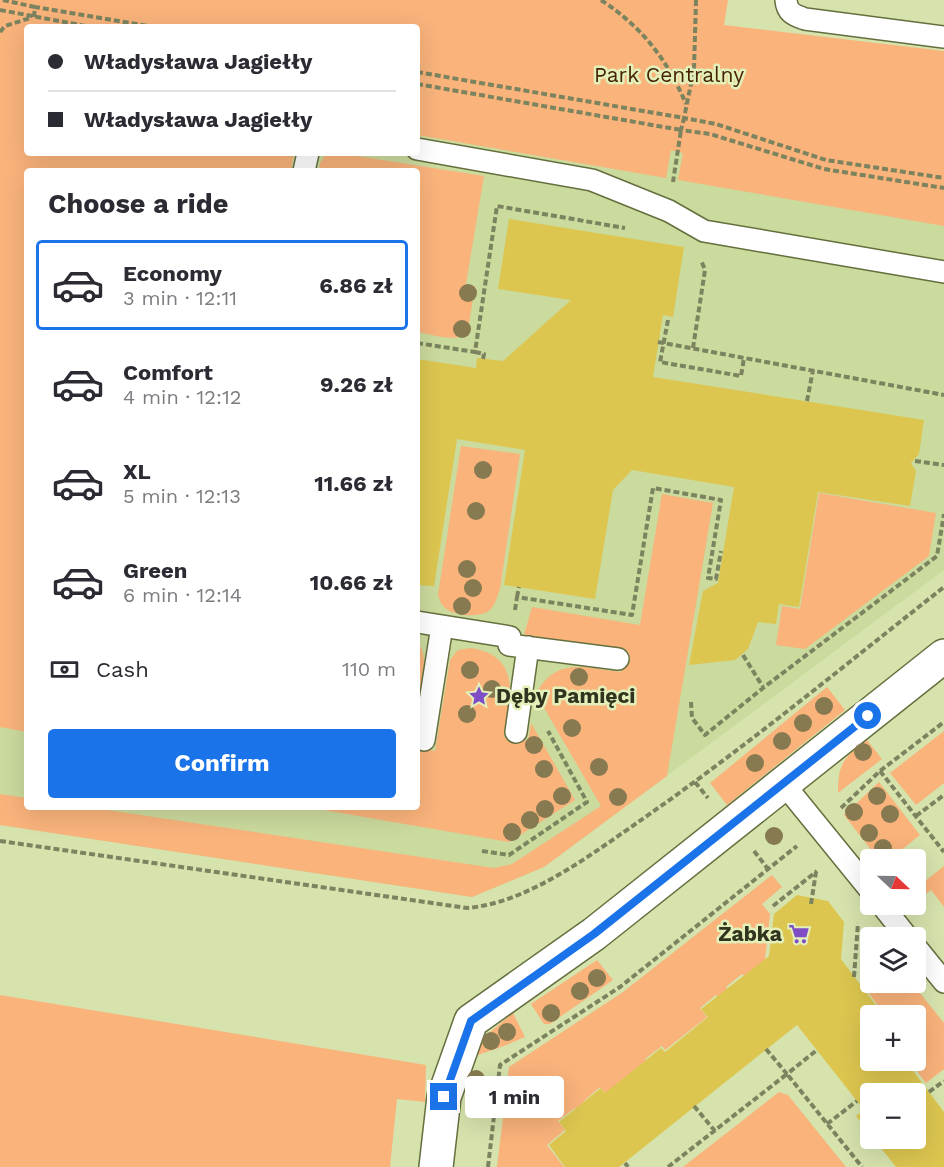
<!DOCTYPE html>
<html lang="en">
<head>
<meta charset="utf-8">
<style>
  body { margin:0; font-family:"Work Sans",sans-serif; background:#f7f7f7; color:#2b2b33; height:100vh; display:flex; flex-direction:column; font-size:22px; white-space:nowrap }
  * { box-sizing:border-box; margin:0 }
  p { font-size:20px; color:#7c7c81 }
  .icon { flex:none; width:33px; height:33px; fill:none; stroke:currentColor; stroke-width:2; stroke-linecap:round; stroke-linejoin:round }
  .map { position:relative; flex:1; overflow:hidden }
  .details { position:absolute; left:24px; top:168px; width:396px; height:642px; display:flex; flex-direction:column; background:#fff; border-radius:6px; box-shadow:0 6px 24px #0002 }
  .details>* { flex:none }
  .top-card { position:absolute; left:24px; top:24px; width:396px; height:132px; border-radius:6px; box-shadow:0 6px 24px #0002; display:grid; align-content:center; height:132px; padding:0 24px; background:#fff }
  .needle { width:39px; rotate:112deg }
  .tools { position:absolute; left:860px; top:849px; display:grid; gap:12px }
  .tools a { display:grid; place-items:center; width:66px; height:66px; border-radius:6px; background:#fff; box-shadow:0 6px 24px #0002; font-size:30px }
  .end { position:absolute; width:27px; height:27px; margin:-14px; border:8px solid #1a73e8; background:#fff; box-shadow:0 0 0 3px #fff }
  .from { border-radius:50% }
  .bubble { position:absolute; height:42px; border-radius:6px; background:#fff; box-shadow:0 6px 24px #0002; font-size:20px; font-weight:700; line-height:42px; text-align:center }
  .top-card b { display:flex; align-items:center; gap:21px; height:57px; font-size:22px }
  .top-card b+b { border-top:2px solid #e1e1e2 }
  .top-card i { width:15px; height:15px; background:#2b2b33 }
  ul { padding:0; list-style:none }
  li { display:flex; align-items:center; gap:18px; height:90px; margin:0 12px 9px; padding:0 12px; border:3px solid transparent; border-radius:6px }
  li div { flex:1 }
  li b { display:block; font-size:22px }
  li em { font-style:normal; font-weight:700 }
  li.current { border-color:#1a73e8 }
  li>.icon { width:54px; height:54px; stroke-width:1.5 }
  h2 { padding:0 24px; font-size:27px; line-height:72px }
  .pay { display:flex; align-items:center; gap:15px; height:66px; padding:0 24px; font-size:22px }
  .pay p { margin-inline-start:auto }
  .primary-button { display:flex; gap:12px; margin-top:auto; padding:12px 24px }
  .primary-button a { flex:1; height:69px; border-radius:6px; background:#1a73e8; color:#fff; font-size:24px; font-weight:700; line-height:69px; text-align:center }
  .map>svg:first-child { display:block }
  .built { fill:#cbda9d; fill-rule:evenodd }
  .green { fill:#f9b37b }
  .building { fill:#dcc650 }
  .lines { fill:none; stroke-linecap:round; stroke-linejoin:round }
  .service-casing { stroke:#646f3e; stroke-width:24 }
  .minor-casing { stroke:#646f3e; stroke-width:36 }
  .path { stroke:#7b835f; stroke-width:4; stroke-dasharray:6 3; stroke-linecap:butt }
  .service { stroke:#fff; stroke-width:21 }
  .minor { stroke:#fff; stroke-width:33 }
  .tree { fill:#877a50 }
  .route { stroke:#1a73e8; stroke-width:8 }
  .labels { text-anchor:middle; stroke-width:5; stroke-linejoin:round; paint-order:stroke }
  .park-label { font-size:21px; fill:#472504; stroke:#e3f0ba }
  .poi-label { font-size:21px; font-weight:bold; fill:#30341f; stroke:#e3f0ba; text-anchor:start }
</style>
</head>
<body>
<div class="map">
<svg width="944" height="1167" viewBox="0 0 944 1167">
  <rect width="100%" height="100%" fill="#d6e3ad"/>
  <path class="built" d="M11 38 27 153H417V107L944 196V570L544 867 472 897 0 825V105ZM27 171H417V807H27Z"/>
  <path class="green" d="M0 0H728L724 25 944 51V226L678 180 683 153 671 150 666 178 417 135V27H27V153H294L291 171H27V732L0 727Z
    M338 153 484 176 466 284 475 286 468 330C459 345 432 334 417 332V171H319L320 163 326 154Z
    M461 446 520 454 500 589C497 596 496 604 490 610 481 618 458 616 448 610 442 607 440 601 438 595Z
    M819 493 936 513 929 556 805 649 776 645 782 606 800 609Z
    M662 494 713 503 667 776 544 867 472 897 0 825V794L27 798V807H87L494 868 512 864 601 806 536 694C556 656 586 668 621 672L626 649 524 635 532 607 640 625Z
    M417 642C431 656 420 687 417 704Z
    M471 648C523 656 510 700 504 737L528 741 531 723 575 800 509 842 306 807H417V748L435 751 450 660 458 650Z
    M827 687 845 710 727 805 710 783Z
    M944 731V783L916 805 890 773Z
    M867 740 882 759 838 793C838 762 844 758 867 740Z
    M879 782 920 835 890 859H878L844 815Z
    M944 866V907L931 890 915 902V889Z
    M772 875 782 887 762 904 770 914 764 969 750 981 742 974 726 987 730 993 721 1000 716 995 700 1008 707 1017 665 1050 662 1046 645 1059 648 1064 608 1096 600 1087 584 1101 589 1107 580 1114 575 1108 558 1121 565 1130 547 1145 564 1167H497L509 1067 623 992Z
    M867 927 875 937 870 938V982L912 983 944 1023V1069L926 1083 909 1061 915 1060V1016L886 1015 883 1012 879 1015 873 1011 878 1006 863 985Z
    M597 960 613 980 550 1024H544L531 1004Z
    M0 995 426 1065 425 1102 397 1099 390 1167H0Z
    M513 1013 525 1037 504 1046 472 1057 485 1036Z
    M779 1092 788 1095 846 1167H683Z"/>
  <path class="building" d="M509 219 684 247 673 317 663 315 653 377 924 420 919 454 911 463 916 471 910 506 818 492 799 607 779 604 776 624 758 622 748 649 735 660 689 665 703 591 718 583 734 487 632 470 613 490 595 599 504 585 525 450 457 439 434 586 417 585V359L476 368 477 358 503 361 571 300 498 289Z
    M797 895 828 901 844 922 841 959 884 1016H870V1060H905L944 1112V1167H896L873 1138H915V1094H870V1134L856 1116 864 1110 797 1025 619 1167H565L549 1145 566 1131 559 1122 601 1088 605 1093 661 1048 665 1052 708 1017 701 1009 769 956 774 914Z"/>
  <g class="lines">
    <g class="service-casing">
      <path id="service" d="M786 0C787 13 794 15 805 19L944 37
        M417 149 592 180 669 211 704 231 944 272
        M304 171 308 153
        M417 622 510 637 509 645 618 659
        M516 732 528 647
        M424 740 442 626
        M783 783 870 890
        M881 904 908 938
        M915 946 944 982"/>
    </g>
    <g class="minor-casing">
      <path id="minor" d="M436 1167 444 1097 471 1021 594 934 944 656"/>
    </g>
    <path class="path" d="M3 0 35 7
      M601 0C642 27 667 59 686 104
      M696 0 694 69 684 118 716 124 826 160 944 178
      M0 10 91 27
      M34 17 35 7 154 27
      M0 32 5 26 30 18
      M417 72 684 118 681 130 710 134 824 169 944 188
      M417 84 681 130 673 182
      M668 320 660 362 741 376 744 358
      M658 342 944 395
      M417 343 475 352 497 206 625 228
      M693 348 705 270 701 260
      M475 352 484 354 483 359
      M807 401 813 370
      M915 461 944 465
      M517 597 519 587
      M515 610 517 597 632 615 653 488 721 500 708 578 716 579 721 551
      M743 655 763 687
      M691 702 692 718 705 735 763 688 937 556 944 514
      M880 771 944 852
      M695 782 708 798
      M841 808 880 771 944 722
      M916 816 944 795
      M0 841 467 908C529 903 593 853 644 818 747 746 845 665 944 587
      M482 851 509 855 587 802 548 731
      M754 851 768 869
      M811 904 816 872
      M773 906 817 871
      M854 977 858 923
      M766 1049 787 1074 817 1050
      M929 1092 944 1081
      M694 1106 715 1131
      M827 1124 857 1101
      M625 1163 628 1167
      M488 1167 500 1065 620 987 797 846
      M668 1167 787 1074 862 1167"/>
    <use href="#service" class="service"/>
    <use href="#minor" class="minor"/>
  </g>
  <g class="tree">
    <circle cx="468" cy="293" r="9"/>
    <circle cx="462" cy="329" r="9"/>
    <circle cx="483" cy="470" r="9"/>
    <circle cx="476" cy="511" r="9"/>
    <circle cx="467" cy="569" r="9"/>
    <circle cx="473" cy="588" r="9"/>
    <circle cx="462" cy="606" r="9"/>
    <circle cx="470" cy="670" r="9"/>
    <circle cx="579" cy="677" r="9"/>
    <circle cx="492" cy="689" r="9"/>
    <circle cx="824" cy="706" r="9"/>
    <circle cx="467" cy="714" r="9"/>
    <circle cx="803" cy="723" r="9"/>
    <circle cx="572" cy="728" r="9"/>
    <circle cx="782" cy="741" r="9"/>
    <circle cx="534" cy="745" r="9"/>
    <circle cx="863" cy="752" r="9"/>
    <circle cx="755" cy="763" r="9"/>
    <circle cx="599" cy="767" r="9"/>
    <circle cx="544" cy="769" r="9"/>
    <circle cx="562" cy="796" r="9"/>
    <circle cx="877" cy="796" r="9"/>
    <circle cx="618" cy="797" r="9"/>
    <circle cx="545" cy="809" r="9"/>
    <circle cx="854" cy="812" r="9"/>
    <circle cx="890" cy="814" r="9"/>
    <circle cx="530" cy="820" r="9"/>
    <circle cx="512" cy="832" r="9"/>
    <circle cx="869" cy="833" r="9"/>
    <circle cx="774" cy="836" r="9"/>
    <circle cx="883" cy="848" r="9"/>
    <circle cx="597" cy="978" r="9"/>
    <circle cx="580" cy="991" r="9"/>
    <circle cx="551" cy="1013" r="9"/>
    <circle cx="507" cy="1032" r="9"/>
    <circle cx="491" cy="1041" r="9"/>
    <circle cx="476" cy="1079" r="9"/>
    <circle cx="474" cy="1099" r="9"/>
  </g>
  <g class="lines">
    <path class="route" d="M444 1097 471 1021 594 934 868 716"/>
  </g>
  <defs>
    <g id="sight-bare" transform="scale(1.62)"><path d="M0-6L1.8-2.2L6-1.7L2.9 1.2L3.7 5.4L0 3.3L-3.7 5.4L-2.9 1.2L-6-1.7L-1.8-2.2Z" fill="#7f4ec7" stroke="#e3f0ba" stroke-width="2.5" paint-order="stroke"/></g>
    <g id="supermarket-bare" transform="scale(1.62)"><path d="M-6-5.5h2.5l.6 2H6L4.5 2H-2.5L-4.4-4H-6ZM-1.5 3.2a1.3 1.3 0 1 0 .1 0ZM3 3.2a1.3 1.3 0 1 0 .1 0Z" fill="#7f4ec7" stroke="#e3f0ba" stroke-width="2.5" paint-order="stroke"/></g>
  </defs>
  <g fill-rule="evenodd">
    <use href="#sight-bare" x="479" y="696"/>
    <use href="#supermarket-bare" x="799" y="934"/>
  </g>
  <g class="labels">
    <g class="park-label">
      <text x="669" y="82">Park Centralny</text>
    </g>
    <g class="poi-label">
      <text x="496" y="703">Dęby Pamięci</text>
      <text x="782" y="941" text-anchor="end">Żabka</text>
    </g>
  </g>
</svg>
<div class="tools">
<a><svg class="needle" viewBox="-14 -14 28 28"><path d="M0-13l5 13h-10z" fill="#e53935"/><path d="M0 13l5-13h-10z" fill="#7c7c81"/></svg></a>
<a><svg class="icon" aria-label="layers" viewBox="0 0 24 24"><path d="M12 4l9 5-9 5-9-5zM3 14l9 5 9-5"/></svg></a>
<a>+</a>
<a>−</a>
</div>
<i class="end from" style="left:868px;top:716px"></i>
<i class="end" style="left:444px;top:1097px"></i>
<div class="bubble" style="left:465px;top:1076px;width:99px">1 min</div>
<div class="top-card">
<b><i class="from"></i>Władysława Jagiełły</b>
<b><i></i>Władysława Jagiełły</b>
</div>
<section class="details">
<h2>Choose a ride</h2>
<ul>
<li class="current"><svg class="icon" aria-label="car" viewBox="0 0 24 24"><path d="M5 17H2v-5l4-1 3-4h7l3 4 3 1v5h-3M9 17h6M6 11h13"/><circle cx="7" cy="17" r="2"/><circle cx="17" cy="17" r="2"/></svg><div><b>Economy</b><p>3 min · 12:11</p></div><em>6.86 zł</em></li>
<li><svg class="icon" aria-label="car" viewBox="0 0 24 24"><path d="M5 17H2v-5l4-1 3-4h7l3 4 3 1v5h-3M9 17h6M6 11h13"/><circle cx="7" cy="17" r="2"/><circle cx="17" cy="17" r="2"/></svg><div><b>Comfort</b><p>4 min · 12:12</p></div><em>9.26 zł</em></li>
<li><svg class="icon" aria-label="car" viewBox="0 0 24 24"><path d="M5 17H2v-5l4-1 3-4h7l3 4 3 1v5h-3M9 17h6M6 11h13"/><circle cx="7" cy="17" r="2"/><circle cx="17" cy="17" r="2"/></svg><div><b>XL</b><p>5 min · 12:13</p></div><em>11.66 zł</em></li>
<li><svg class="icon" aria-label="car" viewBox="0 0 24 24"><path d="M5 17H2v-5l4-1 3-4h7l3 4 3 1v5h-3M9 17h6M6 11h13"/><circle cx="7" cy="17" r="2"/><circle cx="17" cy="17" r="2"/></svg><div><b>Green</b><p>6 min · 12:14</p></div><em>10.66 zł</em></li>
</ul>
<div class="pay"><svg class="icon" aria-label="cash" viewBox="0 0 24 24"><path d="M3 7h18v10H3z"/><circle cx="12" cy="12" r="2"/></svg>Cash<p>110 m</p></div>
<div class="primary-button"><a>Confirm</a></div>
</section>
</div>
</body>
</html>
